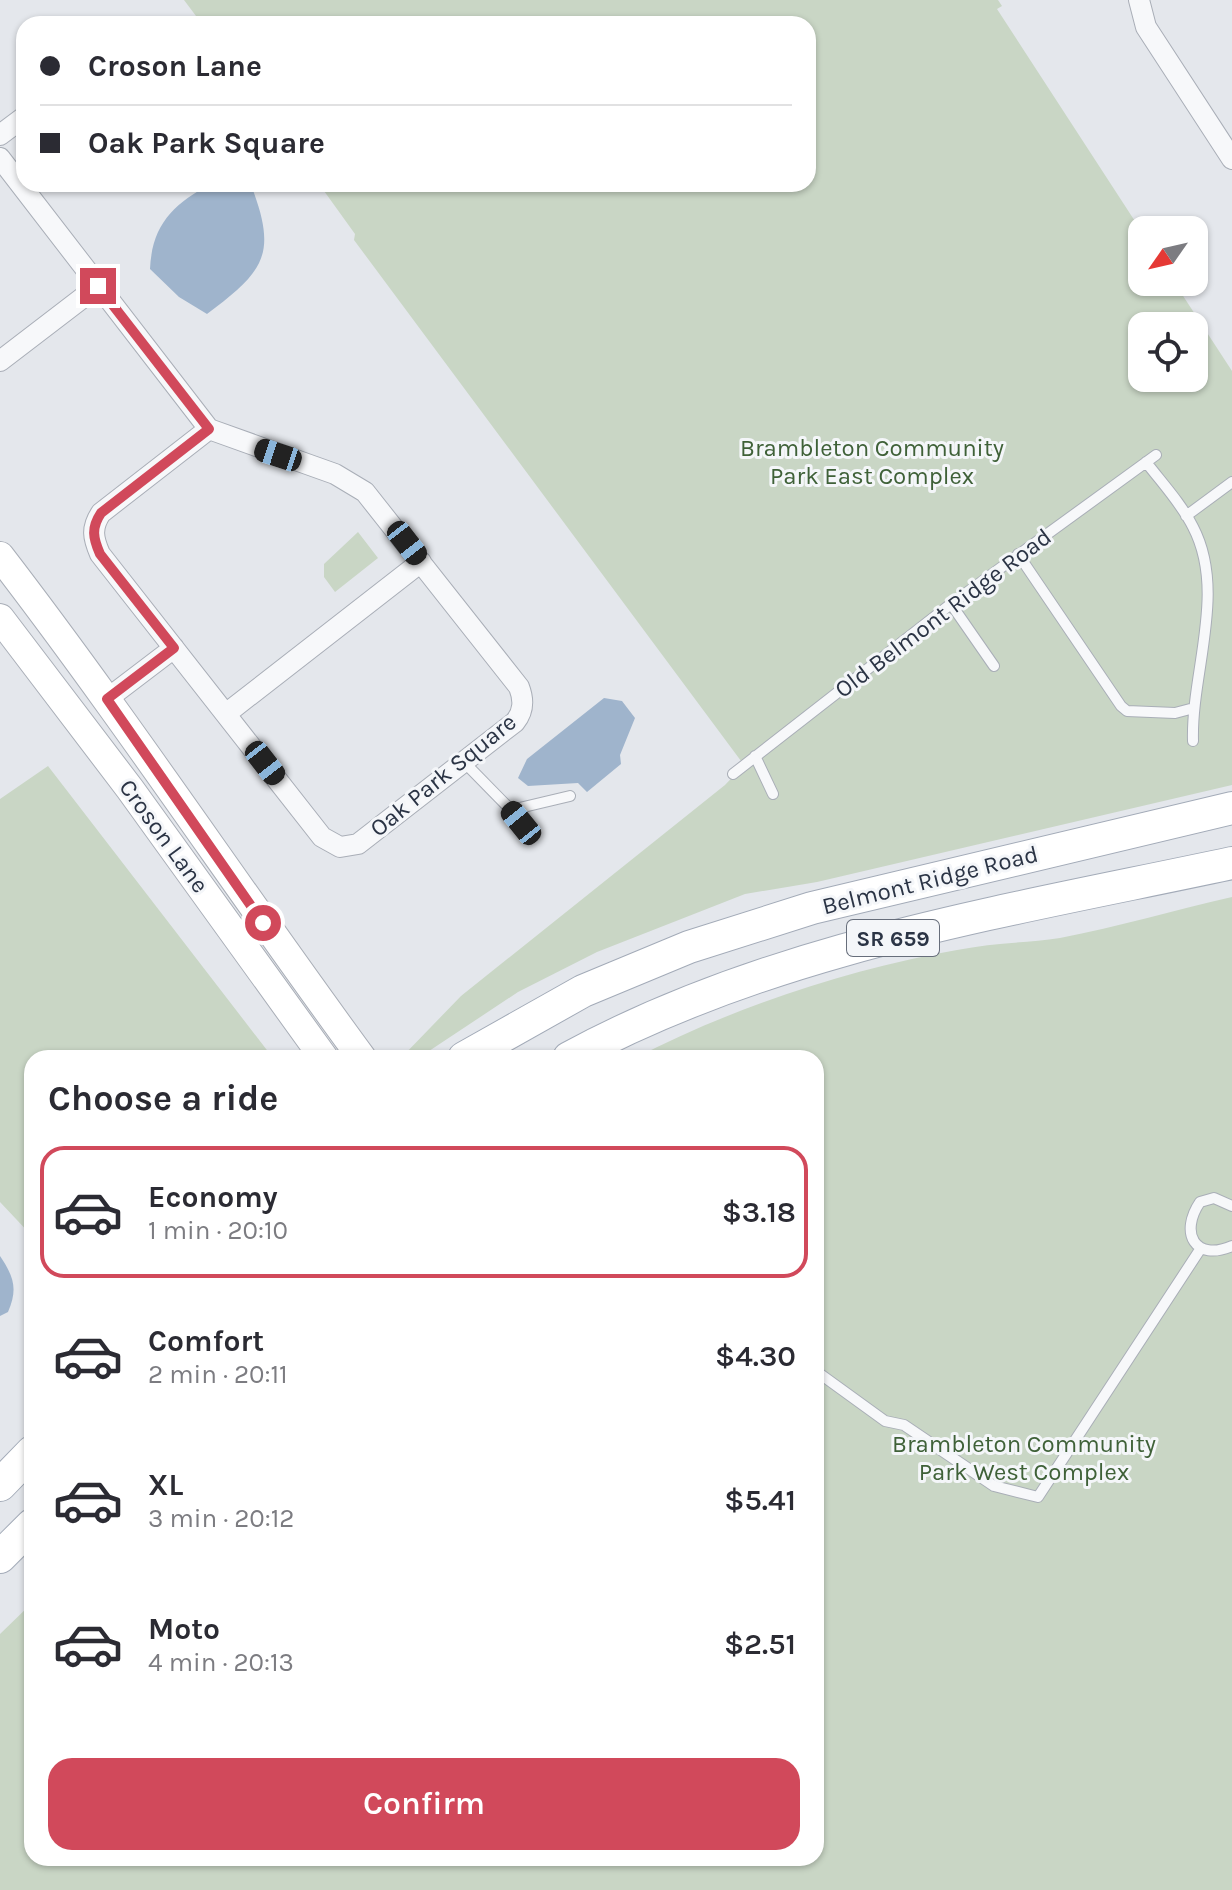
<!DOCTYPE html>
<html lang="en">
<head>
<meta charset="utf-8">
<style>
  body { margin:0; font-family:Karla,sans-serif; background:#f7f7f7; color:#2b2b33; height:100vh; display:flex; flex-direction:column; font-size:30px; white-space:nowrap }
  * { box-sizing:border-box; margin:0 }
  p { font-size:26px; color:#7c7c81 }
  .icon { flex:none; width:44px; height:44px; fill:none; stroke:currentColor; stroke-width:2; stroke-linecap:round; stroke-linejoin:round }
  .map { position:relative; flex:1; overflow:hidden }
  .drawer { position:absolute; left:24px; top:1050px; width:800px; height:816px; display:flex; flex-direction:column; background:#fff; border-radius:24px; box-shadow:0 2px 6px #0004 }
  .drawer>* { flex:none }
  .hud { position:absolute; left:16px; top:16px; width:800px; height:176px; border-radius:24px; box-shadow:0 2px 6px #0004; display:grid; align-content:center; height:176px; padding:0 24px; background:#fff }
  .needle { width:52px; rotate:236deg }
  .tools { position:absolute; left:1128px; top:216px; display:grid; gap:16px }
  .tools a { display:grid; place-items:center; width:80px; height:80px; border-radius:16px; background:#fff; box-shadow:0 2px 6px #0004; font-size:40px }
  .end { position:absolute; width:36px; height:36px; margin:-18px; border:10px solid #d1495b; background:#fff; box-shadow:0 0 0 4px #fff }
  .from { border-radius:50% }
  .car { position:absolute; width:24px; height:48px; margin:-24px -12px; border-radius:10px; box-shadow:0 0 6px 2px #0007; background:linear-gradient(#222 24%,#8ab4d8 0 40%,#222 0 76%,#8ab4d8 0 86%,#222 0) }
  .hud b { display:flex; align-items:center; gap:28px; height:76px; font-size:30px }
  .hud b+b { border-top:2px solid #e1e1e2 }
  .hud i { width:20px; height:20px; background:#2b2b33 }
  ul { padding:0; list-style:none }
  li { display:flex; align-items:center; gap:24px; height:132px; margin:0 16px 12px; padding:0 8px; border:4px solid transparent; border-radius:24px }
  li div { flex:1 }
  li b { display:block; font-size:30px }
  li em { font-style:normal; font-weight:600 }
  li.on { border-color:#d1495b }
  li>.icon { width:72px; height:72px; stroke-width:1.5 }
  h2 { padding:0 24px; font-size:36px; line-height:96px }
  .cta { display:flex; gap:16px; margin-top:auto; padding:16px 24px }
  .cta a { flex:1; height:92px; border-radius:24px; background:#d1495b; color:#fff; font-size:32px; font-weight:600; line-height:92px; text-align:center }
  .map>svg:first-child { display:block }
  .green { fill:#c9d6c5; fill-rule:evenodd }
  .water { fill:#9fb4cc }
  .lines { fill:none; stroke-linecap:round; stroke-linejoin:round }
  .service-casing { stroke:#a9aeb7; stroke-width:12 }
  .minor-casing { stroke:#a9aeb7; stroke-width:22 }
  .secondary-casing { stroke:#a9aeb7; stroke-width:30 }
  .primary-casing { stroke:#a3abb8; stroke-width:34 }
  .service { stroke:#f7f8fa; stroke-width:10 }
  .minor { stroke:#f7f8fa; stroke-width:20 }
  .secondary { stroke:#fff; stroke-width:28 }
  .primary { stroke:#fff; stroke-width:32 }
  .route { stroke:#d1495b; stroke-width:10 }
  .labels { text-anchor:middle; stroke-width:6; stroke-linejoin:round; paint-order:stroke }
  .shield { fill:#f4f6f9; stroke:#676e7b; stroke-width:2 }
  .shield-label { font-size:22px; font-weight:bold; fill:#2b3445 }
  .park-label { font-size:24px; fill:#3f6138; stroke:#f4f6f9 }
  .street-label { font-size:24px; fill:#2b3445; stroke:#f4f6f9 }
</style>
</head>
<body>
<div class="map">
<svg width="1232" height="1890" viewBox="0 0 1232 1890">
  <rect width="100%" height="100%" fill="#e4e7ec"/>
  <path class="green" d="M184 0H998L1002 6 997 9 1142 232V282H1174L1232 371V785L817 882 745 894 597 952 518 992 423 1055 401 1058 461 996 725 785 744 765 354 240 355 234 319 184H808V24H202ZM1142 326H1194V378H1142Z
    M358 532 378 558 335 592 324 577V564Z
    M48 766 273 1058H32V1236L0 1202V799Z
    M1232 897V1890H0V1634L32 1603V1858H816V1058H635C732 1008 849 969 957 950 991 943 1026 943 1060 938 1118 927 1175 910 1232 897Z"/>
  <path class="water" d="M211 184 251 185C278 255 264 271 207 314L179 297 150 269C152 225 173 204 211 184Z
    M604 698 622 701 635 718 620 755 621 764 587 792 578 783 528 786 518 778 527 759Z
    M0 1256C14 1277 18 1289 8 1312L0 1316Z"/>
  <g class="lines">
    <g class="service-casing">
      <path id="service" d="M1146 462C1162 483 1181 503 1193 527 1227 592 1191 672 1193 741
        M1186 516 1232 482
        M1018 554 1121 706 1127 711 1175 713 1194 708
        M951 604 994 666
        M755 756 773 794
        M464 762 511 810 570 796
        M733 774 951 604 1156 455
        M511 810 521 823
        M1232 1206 1214 1198 1200 1202C1179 1233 1195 1262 1232 1246
        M816 1371 885 1421 904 1425 994 1486 1038 1497 1201 1248"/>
    </g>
    <g class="minor-casing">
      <path id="minor" d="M1139 0 1146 27 1232 159
        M0 135 24 117
        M0 158 209 429 101 513C91 528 93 538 100 554L322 837 340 847 358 844 515 722C524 711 524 700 519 687L365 492 335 474 209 429
        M0 361 98 286
        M107 699 174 648
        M227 713 421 562"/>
    </g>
    <g class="secondary-casing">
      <path id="secondary" d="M0 556C126 720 240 892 362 1058
        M0 618 130 789 324 1058"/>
    </g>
    <g class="primary-casing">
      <path id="primary" d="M464 1058 583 991 689 947 812 908 1232 808
        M569 1058C773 947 1008 911 1232 863
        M0 1485 32 1452
        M0 1557 32 1525"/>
    </g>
    <use href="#service" class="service"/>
    <use href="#minor" class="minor"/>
    <use href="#secondary" class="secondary"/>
    <use href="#primary" class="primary"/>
  </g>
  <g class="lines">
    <path class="route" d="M98 286 209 429 101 513C91 528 93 538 100 554L174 648 107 699 263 923"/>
  </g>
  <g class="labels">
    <rect class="shield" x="847" y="920" width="92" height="36" rx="6"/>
    <g class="shield-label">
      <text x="893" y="946">SR 659</text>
    </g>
    <g class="park-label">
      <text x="872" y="456">Brambleton Community<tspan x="872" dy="28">Park East Complex</tspan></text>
      <text x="1024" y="1452">Brambleton Community<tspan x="1024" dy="28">Park West Complex</tspan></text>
    </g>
    <g class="street-label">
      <text transform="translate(943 613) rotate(-37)" y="8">Old Belmont Ridge Road</text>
      <text transform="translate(443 775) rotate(-39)" y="8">Oak Park Square</text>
      <text transform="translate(164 836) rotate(54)" y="8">Croson Lane</text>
      <text transform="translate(930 880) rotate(-14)" y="8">Belmont Ridge Road</text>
    </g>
  </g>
</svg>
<div class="tools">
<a><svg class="needle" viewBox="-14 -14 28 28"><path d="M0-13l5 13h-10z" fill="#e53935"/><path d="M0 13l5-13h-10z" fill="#7c7c81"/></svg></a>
<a><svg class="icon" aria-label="locate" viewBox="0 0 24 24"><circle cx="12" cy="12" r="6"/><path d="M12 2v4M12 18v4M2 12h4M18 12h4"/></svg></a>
</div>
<i class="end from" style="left:263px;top:923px"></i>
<i class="end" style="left:98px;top:286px"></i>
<i class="car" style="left:278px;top:455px;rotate:288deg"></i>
<i class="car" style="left:407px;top:543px;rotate:142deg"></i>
<i class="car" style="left:265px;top:763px;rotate:142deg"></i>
<i class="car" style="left:521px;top:823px;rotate:321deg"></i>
<div class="hud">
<b><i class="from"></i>Croson Lane</b>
<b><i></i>Oak Park Square</b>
</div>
<section class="drawer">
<h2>Choose a ride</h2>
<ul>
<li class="on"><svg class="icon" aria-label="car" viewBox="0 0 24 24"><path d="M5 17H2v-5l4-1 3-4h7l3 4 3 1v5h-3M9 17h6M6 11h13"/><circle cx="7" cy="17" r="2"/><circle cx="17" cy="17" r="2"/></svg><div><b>Economy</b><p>1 min · 20:10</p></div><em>$3.18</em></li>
<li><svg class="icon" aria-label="car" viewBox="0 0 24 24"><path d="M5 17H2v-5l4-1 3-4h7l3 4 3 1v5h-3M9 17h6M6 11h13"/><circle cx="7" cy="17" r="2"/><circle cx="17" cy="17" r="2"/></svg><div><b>Comfort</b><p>2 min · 20:11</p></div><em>$4.30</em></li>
<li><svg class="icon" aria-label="car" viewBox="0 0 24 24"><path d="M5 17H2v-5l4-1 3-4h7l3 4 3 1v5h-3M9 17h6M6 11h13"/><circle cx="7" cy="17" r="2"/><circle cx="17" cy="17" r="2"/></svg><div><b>XL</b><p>3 min · 20:12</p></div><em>$5.41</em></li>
<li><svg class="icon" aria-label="car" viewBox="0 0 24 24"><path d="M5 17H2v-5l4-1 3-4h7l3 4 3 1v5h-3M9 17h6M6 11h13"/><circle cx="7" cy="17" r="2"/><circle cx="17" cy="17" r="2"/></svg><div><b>Moto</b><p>4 min · 20:13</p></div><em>$2.51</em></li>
</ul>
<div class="cta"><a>Confirm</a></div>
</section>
</div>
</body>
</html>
